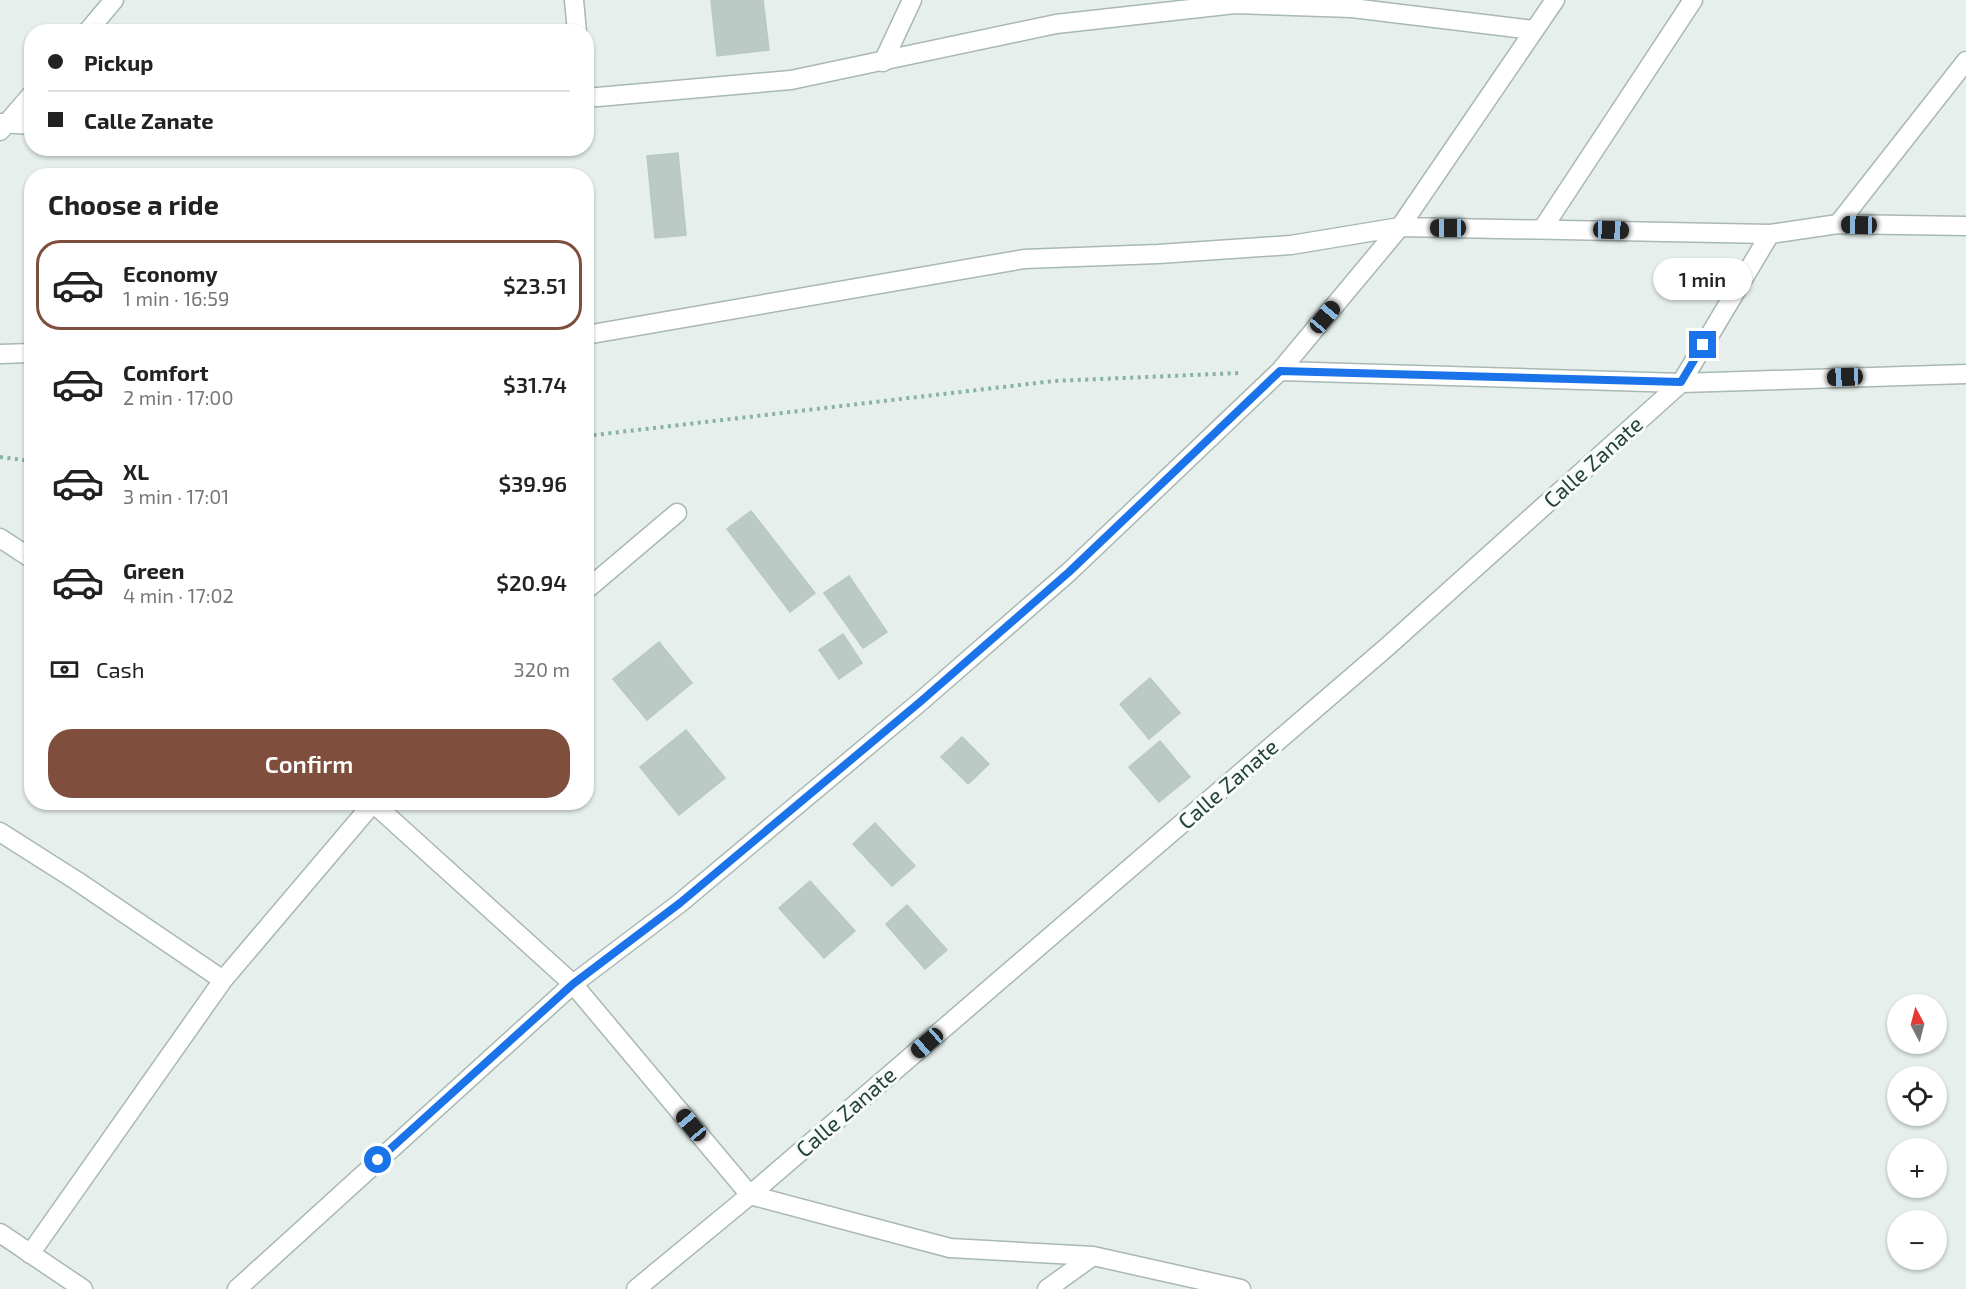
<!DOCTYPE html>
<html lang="en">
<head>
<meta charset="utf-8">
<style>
  body { margin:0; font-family:"Exo 2",sans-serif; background:#f6f6f6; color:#222; height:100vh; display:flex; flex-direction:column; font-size:22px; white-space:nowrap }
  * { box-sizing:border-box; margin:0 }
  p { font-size:20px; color:#767676 }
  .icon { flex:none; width:33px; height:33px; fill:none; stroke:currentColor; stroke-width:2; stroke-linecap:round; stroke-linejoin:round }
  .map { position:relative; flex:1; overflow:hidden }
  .sheet { position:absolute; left:24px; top:168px; width:570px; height:642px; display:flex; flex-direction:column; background:#fff; border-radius:24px; box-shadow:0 2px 4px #0004 }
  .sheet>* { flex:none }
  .guide { position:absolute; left:24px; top:24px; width:570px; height:132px; border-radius:24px; box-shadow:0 2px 4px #0004; display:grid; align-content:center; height:132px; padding:0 24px; background:#fff }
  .needle { width:39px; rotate:353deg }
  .fabs { position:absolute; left:1887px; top:994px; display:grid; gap:12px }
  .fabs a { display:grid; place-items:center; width:60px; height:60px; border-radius:50%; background:#fff; box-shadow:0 2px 4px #0004; font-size:30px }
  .end { position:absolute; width:27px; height:27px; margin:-14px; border:8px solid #1a73e8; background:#fff; box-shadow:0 0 0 3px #fff }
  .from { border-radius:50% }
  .bubble { position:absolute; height:42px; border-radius:21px; background:#fff; box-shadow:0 2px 4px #0004; font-size:20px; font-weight:600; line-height:42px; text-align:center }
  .car { position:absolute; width:18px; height:36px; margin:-18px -9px; border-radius:8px; box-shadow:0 0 4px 2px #0007; background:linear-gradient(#222 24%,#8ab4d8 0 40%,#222 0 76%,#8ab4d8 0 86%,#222 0) }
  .guide b { display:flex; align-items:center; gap:21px; height:57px; font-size:22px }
  .guide b+b { border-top:2px solid #e0e0e0 }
  .guide i { width:15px; height:15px; background:#222 }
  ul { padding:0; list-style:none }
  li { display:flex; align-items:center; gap:18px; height:90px; margin:0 12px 9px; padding:0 12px; border:3px solid transparent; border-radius:24px }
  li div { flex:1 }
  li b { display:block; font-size:22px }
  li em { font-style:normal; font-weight:600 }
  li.selected { border-color:#804e3d }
  li>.icon { width:54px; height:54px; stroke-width:1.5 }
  h2 { padding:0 24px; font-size:27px; line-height:72px }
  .pay { display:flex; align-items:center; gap:15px; height:66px; padding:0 24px; font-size:22px }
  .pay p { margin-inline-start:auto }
  .primary-button { display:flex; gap:12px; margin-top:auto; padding:12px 24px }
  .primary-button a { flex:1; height:69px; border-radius:24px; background:#804e3d; color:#fff; font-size:24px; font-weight:600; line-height:69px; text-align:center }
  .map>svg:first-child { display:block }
  .building { fill:#bbcac4; stroke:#b8c9c2; stroke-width:1.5 }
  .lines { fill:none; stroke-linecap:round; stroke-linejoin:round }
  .minor-casing { stroke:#a8b8b2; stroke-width:21 }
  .path { stroke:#86b3a5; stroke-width:4; stroke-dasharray:3 4.5; stroke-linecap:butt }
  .minor { stroke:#fff; stroke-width:18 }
  .route { stroke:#1a73e8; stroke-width:8 }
  .labels { text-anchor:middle; stroke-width:6; stroke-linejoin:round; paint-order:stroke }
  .street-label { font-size:22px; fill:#24423a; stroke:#f7fbf9 }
</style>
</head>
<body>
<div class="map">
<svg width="1966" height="1289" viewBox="0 0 1966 1289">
  <rect width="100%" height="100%" fill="#e6efeb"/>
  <path class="building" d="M711 0H763L769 50 717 56Z
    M678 153 686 235 655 238 647 156Z
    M751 511 815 593 790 612 727 529Z
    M849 576 887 632 863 648 824 593Z
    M843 634 862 663 839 679 819 650Z
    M659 642 692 683 647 720 613 679Z
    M1150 678 1180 713 1149 739 1120 704Z
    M686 730 725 778 679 815 640 767Z
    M962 737 989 764 968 784 941 757Z
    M1160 741 1190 777 1159 802 1129 767Z
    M875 823 915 866 892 886 853 844Z
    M810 881 855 931 824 958 779 908Z
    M907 905 947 950 925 969 886 924Z"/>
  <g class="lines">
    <g class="minor-casing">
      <path id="minor" d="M574 0 577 32
        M87 32 114 0
        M883 62 912 0
        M586 98 791 80 1056 24 1235 4 1352 8 1533 30
        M0 123 32 125
        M0 131 32 94
        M1838 224 1966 61
        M1543 228 1693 0
        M586 335 1024 259 1158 254 1291 245 1400 227 1770 234 1838 224 1966 226
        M0 354 32 353
        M1280 371 1681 383 1966 374
        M0 538 32 559
        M586 590 677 513
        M372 802 573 984 750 1195 950 1248 1093 1256 1241 1289
        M0 832 77 881 223 980
        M0 1233 83 1289
        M30 1254 223 980 374 802
        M237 1289 573 984 680 903 920 702 1069 572 1280 371 1400 227 1555 0
        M636 1289 750 1195 1387 647 1681 383 1770 234
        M1047 1289 1093 1256"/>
    </g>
    <path class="path" d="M586 436 1054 381 1239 373
      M0 457 32 461"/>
    <use href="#minor" class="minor"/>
  </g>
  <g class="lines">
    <path class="route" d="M378 1160 573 984 680 903 920 702 1069 572 1280 371 1681 382 1703 345"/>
  </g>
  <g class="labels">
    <g class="street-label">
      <text transform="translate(1593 462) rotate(-42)" y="8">Calle Zanate</text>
      <text transform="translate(1228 784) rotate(-41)" y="8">Calle Zanate</text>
      <text transform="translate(846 1112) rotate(-41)" y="8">Calle Zanate</text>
    </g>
  </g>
</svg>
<div class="fabs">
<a><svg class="needle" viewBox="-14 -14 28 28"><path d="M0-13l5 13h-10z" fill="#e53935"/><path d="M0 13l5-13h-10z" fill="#767676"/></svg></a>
<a><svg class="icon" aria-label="locate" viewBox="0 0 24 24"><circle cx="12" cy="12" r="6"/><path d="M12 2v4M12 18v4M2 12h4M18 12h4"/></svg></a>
<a>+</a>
<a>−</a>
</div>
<i class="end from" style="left:378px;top:1160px"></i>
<i class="end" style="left:1703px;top:345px"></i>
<div class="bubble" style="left:1653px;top:258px;width:99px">1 min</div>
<i class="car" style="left:1859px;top:225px;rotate:271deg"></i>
<i class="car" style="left:1448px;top:228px;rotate:270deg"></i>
<i class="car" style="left:1611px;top:230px;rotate:92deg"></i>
<i class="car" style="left:1325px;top:317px;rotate:40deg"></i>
<i class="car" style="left:1845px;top:377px;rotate:268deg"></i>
<i class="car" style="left:927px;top:1043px;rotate:229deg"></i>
<i class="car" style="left:691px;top:1125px;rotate:320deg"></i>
<div class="guide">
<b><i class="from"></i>Pickup</b>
<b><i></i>Calle Zanate</b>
</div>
<section class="sheet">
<h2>Choose a ride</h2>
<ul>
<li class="selected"><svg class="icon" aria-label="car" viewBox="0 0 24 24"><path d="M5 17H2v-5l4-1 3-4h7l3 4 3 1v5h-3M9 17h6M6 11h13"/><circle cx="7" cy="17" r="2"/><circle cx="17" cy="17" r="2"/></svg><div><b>Economy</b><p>1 min · 16:59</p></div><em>$23.51</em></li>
<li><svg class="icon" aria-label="car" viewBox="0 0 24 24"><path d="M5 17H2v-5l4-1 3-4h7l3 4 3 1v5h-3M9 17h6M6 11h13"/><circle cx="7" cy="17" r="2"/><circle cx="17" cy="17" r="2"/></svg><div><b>Comfort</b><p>2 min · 17:00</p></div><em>$31.74</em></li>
<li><svg class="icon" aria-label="car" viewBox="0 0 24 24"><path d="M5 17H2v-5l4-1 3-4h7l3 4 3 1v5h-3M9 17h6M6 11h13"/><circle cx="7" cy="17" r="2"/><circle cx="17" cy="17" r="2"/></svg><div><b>XL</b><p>3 min · 17:01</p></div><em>$39.96</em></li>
<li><svg class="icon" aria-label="car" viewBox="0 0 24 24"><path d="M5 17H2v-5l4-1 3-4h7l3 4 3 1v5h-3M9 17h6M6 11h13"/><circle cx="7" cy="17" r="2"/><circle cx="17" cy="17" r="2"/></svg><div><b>Green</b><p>4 min · 17:02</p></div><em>$20.94</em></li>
</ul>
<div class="pay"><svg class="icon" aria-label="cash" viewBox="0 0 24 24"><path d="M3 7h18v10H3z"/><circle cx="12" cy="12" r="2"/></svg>Cash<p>320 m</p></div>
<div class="primary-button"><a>Confirm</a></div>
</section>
</div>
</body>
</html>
